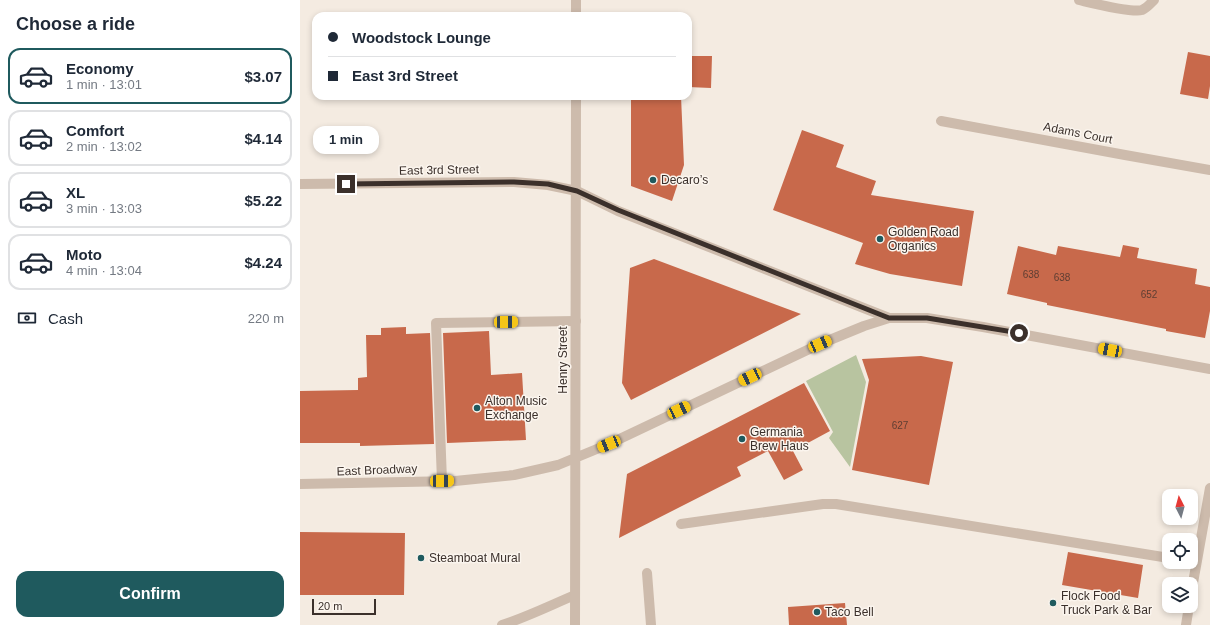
<!DOCTYPE html>
<html lang="en">
<head>
<meta charset="utf-8">
<style>
  body { margin:0; font-family:Arial,sans-serif; background:#f6f6f7; color:#1f2937; height:100vh; display:flex; flex-direction:column; font-size:15px; white-space:nowrap }
  * { box-sizing:border-box; margin:0 }
  p { font-size:13px; color:#747a83 }
  .icon { flex:none; width:22px; height:22px; fill:none; stroke:currentColor; stroke-width:2; stroke-linecap:round; stroke-linejoin:round }
  .map { position:relative; flex:1; overflow:hidden }
  .panel { display:flex; flex-direction:column; background:#fff; width:300px }
  .panel>* { flex:none }
  .banner { position:absolute; left:12px; top:12px; width:380px; height:88px; border-radius:12px; box-shadow:0 2px 6px #0003; display:grid; align-content:center; height:88px; padding:0 16px; background:#fff }
  .needle { width:26px; rotate:354deg }
  .controls { position:absolute; left:862px; top:489px; display:grid; gap:8px }
  .controls a { display:grid; place-items:center; width:36px; height:36px; border-radius:8px; background:#fff; box-shadow:0 2px 6px #0003; font-size:20px }
  .scale { position:absolute; left:12px; bottom:10px; width:64px; box-sizing:border-box; padding-left:4px; border:2px solid #3b302b; border-top:0; font-size:11px; line-height:14px; white-space:nowrap; color:#3b302b; -webkit-text-stroke:3px #fbf5ee; paint-order:stroke }
  .end { position:absolute; width:18px; height:18px; margin:-9px; border:5px solid #3b302b; background:#fff; box-shadow:0 0 0 2px #fff }
  .from { border-radius:50% }
  .bubble { position:absolute; height:28px; border-radius:12px; background:#fff; box-shadow:0 2px 6px #0003; font-size:13px; font-weight:600; line-height:28px; text-align:center }
  .car { position:absolute; width:12px; height:24px; margin:-12px -6px; border-radius:5px; box-shadow:0 0 3px 1px #0007; background:linear-gradient(#f5c518 24%,#345 0 40%,#f5c518 0 76%,#345 0 86%,#f5c518 0) }
  .banner b { display:flex; align-items:center; gap:14px; height:38px; font-size:15px }
  .banner b+b { border-top:1px solid #e0e1e3 }
  .banner i { width:10px; height:10px; background:#1f2937 }
  ul { padding:0; list-style:none }
  li { display:flex; align-items:center; gap:12px; height:56px; margin:0 8px 6px; padding:0 8px; border:2px solid #e0e1e3; border-radius:12px }
  li div { flex:1 }
  li b { display:block; font-size:15px }
  li em { font-style:normal; font-weight:600 }
  li.on { border-color:#1f5a5e }
  li>.icon { width:36px; height:36px; stroke-width:1.5 }
  h2 { padding:0 16px; font-size:18px; line-height:48px }
  .pay { display:flex; align-items:center; gap:10px; height:44px; padding:0 16px; font-size:15px }
  .pay p { margin-inline-start:auto }
  .action { display:flex; gap:8px; margin-top:auto; padding:8px 16px }
  .action a { flex:1; height:46px; border-radius:12px; background:#1f5a5e; color:#fff; font-size:16px; font-weight:600; line-height:46px; text-align:center }
  main { display:flex; flex:1; min-height:0 }
  .map>svg:first-child { display:block }
  .green { fill:#b8c4a0 }
  .building { fill:#c8694b }
  .lines { fill:none; stroke-linecap:round; stroke-linejoin:round }
  .service { stroke:#cdbbac; stroke-width:10 }
  .minor { stroke:#cdbbac; stroke-width:10 }
  .tertiary { stroke:#cdbbac; stroke-width:10 }
  .route { stroke:#3b302b; stroke-width:5 }
  .poi-dot { fill:#1f5a5e; stroke:#fbf5ee; stroke-width:1.5 }
  .labels { text-anchor:middle; stroke-width:3; stroke-linejoin:round; paint-order:stroke }
  .number-label { font-size:10px; fill:#5e3e33 }
  .street-label { font-size:12px; fill:#3b302b; stroke:#fbf5ee }
  .poi-label { font-size:12px; fill:#3b302b; stroke:#fbf5ee; text-anchor:start }
</style>
</head>
<body>
<main>
<section class="panel">
<h2>Choose a ride</h2>
<ul>
<li class="on"><svg class="icon" aria-label="car" viewBox="0 0 24 24"><path d="M5 17H2v-5l4-1 3-4h7l3 4 3 1v5h-3M9 17h6M6 11h13"/><circle cx="7" cy="17" r="2"/><circle cx="17" cy="17" r="2"/></svg><div><b>Economy</b><p>1 min · 13:01</p></div><em>$3.07</em></li>
<li><svg class="icon" aria-label="car" viewBox="0 0 24 24"><path d="M5 17H2v-5l4-1 3-4h7l3 4 3 1v5h-3M9 17h6M6 11h13"/><circle cx="7" cy="17" r="2"/><circle cx="17" cy="17" r="2"/></svg><div><b>Comfort</b><p>2 min · 13:02</p></div><em>$4.14</em></li>
<li><svg class="icon" aria-label="car" viewBox="0 0 24 24"><path d="M5 17H2v-5l4-1 3-4h7l3 4 3 1v5h-3M9 17h6M6 11h13"/><circle cx="7" cy="17" r="2"/><circle cx="17" cy="17" r="2"/></svg><div><b>XL</b><p>3 min · 13:03</p></div><em>$5.22</em></li>
<li><svg class="icon" aria-label="car" viewBox="0 0 24 24"><path d="M5 17H2v-5l4-1 3-4h7l3 4 3 1v5h-3M9 17h6M6 11h13"/><circle cx="7" cy="17" r="2"/><circle cx="17" cy="17" r="2"/></svg><div><b>Moto</b><p>4 min · 13:04</p></div><em>$4.24</em></li>
</ul>
<div class="pay"><svg class="icon" aria-label="cash" viewBox="0 0 24 24"><path d="M3 7h18v10H3z"/><circle cx="12" cy="12" r="2"/></svg>Cash<p>220 m</p></div>
<div class="action"><a>Confirm</a></div>
</section>
<div class="map">
<svg width="910" height="625" viewBox="0 0 910 625">
  <rect width="100%" height="100%" fill="#f4ebe1"/>
  <path class="green" d="M556 355 566 382 550 467 529 438 533 432 506 381Z"/>
  <path class="building" d="M888 52 910 56V86L908 99 880 94Z
    M388 56H412L411 88 388 87Z
    M331 96H381L384 165 372 201 331 186Z
    M502 130 544 145 536 167 576 181 571 195 674 211 662 286 590 274 555 264 563 243 473 210Z
    M823 245 839 248 837 258 897 269 895 284 910 287V311L905 338 866 331V329L747 305V303L707 294 718 246 756 255 758 246 820 257Z
    M354 259 501 314 331 400 322 383 330 268Z
    M106 327V334L130 333 134 444 60 446V443H0V391L58 390V378L67 377 66 335H81V328Z
    M189 331 191 375 222 373 226 440 147 443 143 333Z
    M621 356 653 362 629 485 552 470 569 380 562 359Z
    M504 383 530 431 493 451 503 470 484 480 468 451 437 467 441 476 319 538 327 474 417 428Z
    M0 532 105 533 104 595H0Z
    M768 552 843 565 838 598 762 585Z
    M545 603 547 625H489L488 607Z"/>
  <g class="lines">
    <path class="service" d="M779 0C792 3 831 13 842 10 847 8 850 4 854 0
      M641 121 825 155 910 170
      M142 481 136 323 276 321
      M381 524 523 504H536L869 558
      M347 573 351 625
      M202 625C227 617 251 605 275 595"/>
    <path class="minor" d="M0 184 214 182 248 185 277 191 318 211 589 318"/>
    <path class="tertiary" d="M276 0V16
      M0 484 155 481 214 475 258 465 309 444 520 344 564 326 589 318H627L683 327 910 369
      M891 594 910 488
      M275 625 276 96
      M886 625 889 606"/>
  </g>
  <g class="lines">
    <path class="route" d="M46 184 214 182 248 184 277 191 318 210 589 318H627L719 333"/>
  </g>
  <g class="poi-dot">
    <circle cx="353" cy="180" r="4"/>
    <circle cx="580" cy="239" r="4"/>
    <circle cx="177" cy="408" r="4"/>
    <circle cx="442" cy="439" r="4"/>
    <circle cx="121" cy="558" r="4"/>
    <circle cx="753" cy="603" r="4"/>
    <circle cx="517" cy="612" r="4"/>
  </g>
  <g class="labels">
    <g class="number-label">
      <text x="731" y="278">638</text>
      <text x="762" y="281">638</text>
      <text x="849" y="298">652</text>
      <text x="600" y="429">627</text>
    </g>
    <g class="street-label">
      <text transform="translate(778 133) rotate(11)" y="4">Adams Court</text>
      <text transform="translate(139 170) rotate(-1)" y="4">East 3rd Street</text>
      <text transform="translate(263 360) rotate(-90)" y="4">Henry Street</text>
      <text transform="translate(77 470) rotate(-2)" y="4">East Broadway</text>
    </g>
    <g class="poi-label">
      <text x="361" y="184">Decaro’s</text>
      <text x="588" y="236">Golden Road<tspan x="588" dy="14">Organics</tspan></text>
      <text x="185" y="405">Alton Music<tspan x="185" dy="14">Exchange</tspan></text>
      <text x="450" y="436">Germania<tspan x="450" dy="14">Brew Haus</tspan></text>
      <text x="129" y="562">Steamboat Mural</text>
      <text x="761" y="600">Flock Food<tspan x="761" dy="14">Truck Park &amp; Bar</tspan></text>
      <text x="525" y="616">Taco Bell</text>
    </g>
  </g>
</svg>
<div class="controls">
<a><svg class="needle" viewBox="-14 -14 28 28"><path d="M0-13l5 13h-10z" fill="#e53935"/><path d="M0 13l5-13h-10z" fill="#747a83"/></svg></a>
<a><svg class="icon" aria-label="locate" viewBox="0 0 24 24"><circle cx="12" cy="12" r="6"/><path d="M12 2v4M12 18v4M2 12h4M18 12h4"/></svg></a>
<a><svg class="icon" aria-label="layers" viewBox="0 0 24 24"><path d="M12 4l9 5-9 5-9-5zM3 14l9 5 9-5"/></svg></a>
</div>
<div class="scale">20 m</div>
<i class="end from" style="left:719px;top:333px"></i>
<i class="end" style="left:46px;top:184px"></i>
<div class="bubble" style="left:13px;top:126px;width:66px">1 min</div>
<i class="car" style="left:206px;top:322px;rotate:89deg"></i>
<i class="car" style="left:520px;top:344px;rotate:67deg"></i>
<i class="car" style="left:810px;top:350px;rotate:281deg"></i>
<i class="car" style="left:450px;top:377px;rotate:245deg"></i>
<i class="car" style="left:379px;top:410px;rotate:65deg"></i>
<i class="car" style="left:309px;top:444px;rotate:248deg"></i>
<i class="car" style="left:142px;top:481px;rotate:89deg"></i>
<div class="banner">
<b><i class="from"></i>Woodstock Lounge</b>
<b><i></i>East 3rd Street</b>
</div>
</div>
</main>
</body>
</html>
